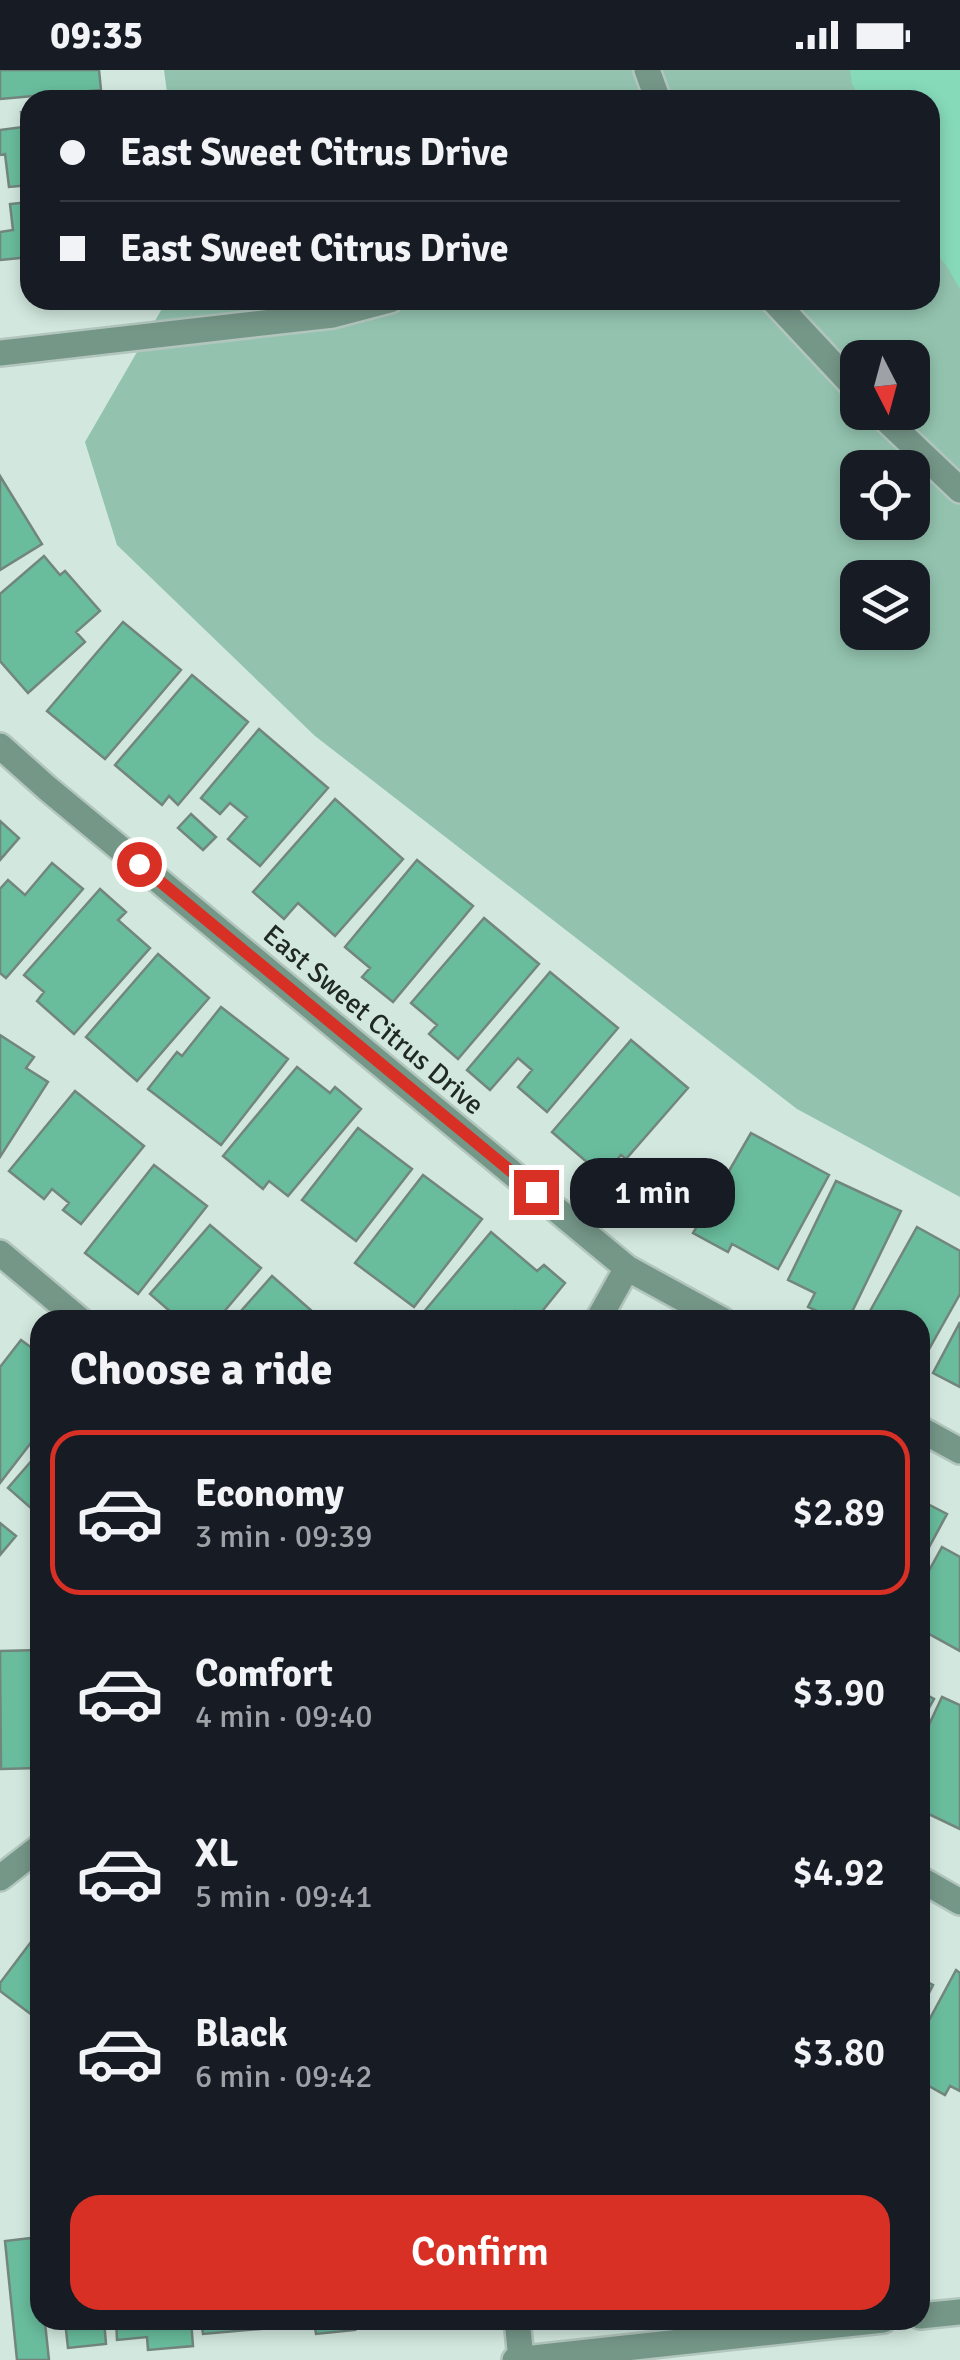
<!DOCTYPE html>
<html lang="en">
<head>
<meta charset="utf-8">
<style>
  body { margin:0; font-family:Signika,sans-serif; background:#242831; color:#f1f3f6; height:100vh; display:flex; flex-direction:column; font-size:38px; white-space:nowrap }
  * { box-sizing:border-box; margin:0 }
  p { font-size:32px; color:#9ea1a6 }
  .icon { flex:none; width:55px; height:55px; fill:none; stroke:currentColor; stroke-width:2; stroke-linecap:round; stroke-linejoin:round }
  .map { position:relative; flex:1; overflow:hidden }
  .panel { position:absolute; left:30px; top:1240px; width:900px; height:1020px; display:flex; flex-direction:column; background:#171b24; border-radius:30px; box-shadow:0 5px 15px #0003 }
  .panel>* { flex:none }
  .top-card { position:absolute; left:20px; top:20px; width:920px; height:220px; border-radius:30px; box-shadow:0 5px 15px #0003; display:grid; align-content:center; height:220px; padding:0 40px; background:#171b24 }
  .needle { width:65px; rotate:174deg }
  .controls { position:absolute; left:840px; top:270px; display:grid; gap:20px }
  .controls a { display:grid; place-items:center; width:90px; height:90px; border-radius:20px; background:#171b24; box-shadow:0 5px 15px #0003; font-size:50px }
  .end { position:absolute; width:45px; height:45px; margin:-22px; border:12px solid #d93025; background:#fff; box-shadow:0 0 0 5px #fff }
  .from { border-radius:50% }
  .bubble { position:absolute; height:70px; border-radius:30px; background:#171b24; box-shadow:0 5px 15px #0003; font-size:32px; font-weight:600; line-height:70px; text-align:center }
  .top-card b { display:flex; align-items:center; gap:35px; height:95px; font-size:38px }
  .top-card b+b { border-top:2px solid #363941 }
  .top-card i { width:25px; height:25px; background:#f1f3f6 }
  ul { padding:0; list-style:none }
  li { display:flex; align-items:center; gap:30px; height:165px; margin:0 20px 15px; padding:0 20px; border:5px solid transparent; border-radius:30px }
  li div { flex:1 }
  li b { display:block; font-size:38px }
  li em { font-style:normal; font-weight:600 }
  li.current { border-color:#d93025 }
  li>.icon { width:90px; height:90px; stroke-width:1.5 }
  h2 { padding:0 40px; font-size:45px; line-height:120px }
  .primary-button { display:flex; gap:20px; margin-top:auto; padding:20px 40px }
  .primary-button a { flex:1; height:115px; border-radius:30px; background:#d93025; color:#fff; font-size:40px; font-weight:600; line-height:115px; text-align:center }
  .status { display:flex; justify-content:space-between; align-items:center; height:70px; padding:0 50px; background:#171b24; direction:ltr }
  .status svg { height:28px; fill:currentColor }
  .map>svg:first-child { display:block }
  .green { fill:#93c3af; fill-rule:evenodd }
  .water { fill:#86dab9 }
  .building { fill:#69bd9d; stroke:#72867d; stroke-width:2.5 }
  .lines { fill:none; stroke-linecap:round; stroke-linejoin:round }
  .minor-casing { stroke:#b2c6bd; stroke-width:30 }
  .minor { stroke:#759788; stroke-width:25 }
  .route { stroke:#d93025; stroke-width:12 }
  .labels { text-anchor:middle; stroke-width:8; stroke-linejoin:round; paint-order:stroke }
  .street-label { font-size:28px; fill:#202925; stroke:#d2e8de }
</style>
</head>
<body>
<div class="status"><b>09:35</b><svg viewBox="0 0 49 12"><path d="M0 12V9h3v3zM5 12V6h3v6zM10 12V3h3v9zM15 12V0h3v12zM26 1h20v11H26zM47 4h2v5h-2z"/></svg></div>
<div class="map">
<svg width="960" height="2290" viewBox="0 0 960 2290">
  <rect width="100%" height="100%" fill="#d2e8de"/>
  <path class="green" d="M164 0H960V1127L797 1039 315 666 117 475 85 372 167 230H930V30H168ZM858 288H912V342H858ZM858 398H912V452H858ZM858 508H912V562H858Z"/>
  <path class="water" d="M850 0H960V219L946 195 930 177V30H861L852 14Z"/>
  <path class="building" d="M0 0H99L101 20 0 29Z
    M30 41V115L9 117 5 84 0 85V60L23 57 21 42Z
    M30 132V187L0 190V162L13 160 10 134Z
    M0 406 42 474 0 500Z
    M44 486 60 505 65 501 100 541 76 562 85 572 28 623 0 591V524Z
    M123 552 181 600 105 689 47 641Z
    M192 605 248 652 178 735 169 726 162 735 115 695Z
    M259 659 328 718 260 796 228 769 247 747 230 733 220 744 201 728Z
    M335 729 403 789 335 866 298 833 284 849 253 822Z
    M191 744 216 767 203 780 178 758Z
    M0 751 19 768 0 790Z
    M417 790 473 836 393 932 362 907 370 898 345 877Z
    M52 793 83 819 6 908 0 903V819L8 810 25 825Z
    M100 819 126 842 118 850 150 878 74 964 37 931 44 922 24 905Z
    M484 848 539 894 458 989 429 964 437 955 411 933Z
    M158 884 209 928 137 1011 86 967Z
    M550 902 618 958 547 1042 518 1017 532 1000 518 988 490 1020 467 1000Z
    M221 937 288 989 221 1075 148 1019 177 982 182 986Z
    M0 965 34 987 26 998 48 1012 0 1087Z
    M631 970 688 1018 626 1089 621 1085 603 1106 552 1062Z
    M297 997 330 1023 335 1017 361 1039 288 1126 269 1111 263 1119 223 1086Z
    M75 1021 144 1076 81 1154 63 1140 69 1133 52 1119 44 1129 9 1101Z
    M358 1058 412 1099 356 1171 302 1130Z
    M751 1063 829 1105 778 1199 732 1174 728 1182 693 1163Z
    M154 1095 207 1136 138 1224 85 1183Z
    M423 1105 482 1149 414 1237 355 1193Z
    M836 1111 901 1141 848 1250H836L808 1237 815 1223 788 1210Z
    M210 1155 261 1198 217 1250H180L150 1224Z
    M917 1157 960 1181V1224L924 1288 920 1286V1250H865Z
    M491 1162 537 1201 544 1195 565 1213 535 1250H524L515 1241 507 1250H429L422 1244Z
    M272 1206 321 1249V1250H233Z
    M960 1252V1317L933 1303Z
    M21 1270 40 1284V1361L0 1413V1297Z
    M40 1381V1446L8 1418Z
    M920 1430 947 1444 920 1494Z
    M0 1453 16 1466 0 1485Z
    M942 1477 960 1487V1581L920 1559V1517Z
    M40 1580V1698L1 1699 0 1581Z
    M920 1621 934 1629 920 1654Z
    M942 1627 960 1635V1759L920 1740V1674Z
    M40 1860V1951L0 1921V1913Z
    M956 1900 960 1903V2021L950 2016 945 2025 920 2011V1967Z
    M920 1908 933 1915 920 1941Z
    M40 2167V2250H104L106 2274 68 2278 65 2251 45 2253 49 2290H17L5 2171Z
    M116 2250H191L193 2276 148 2280 147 2267 117 2270Z
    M201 2250H270L271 2258 203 2264Z
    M283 2250H353L355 2260 316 2264 314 2251 284 2255Z"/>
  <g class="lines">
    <g class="minor-casing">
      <path id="minor" d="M647 0 658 30
        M773 230 858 321
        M0 283 333 245 390 230
        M878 342 960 420
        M0 676 47 718 627 1198 722 1250
        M0 1183 80 1250
        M598 1250 627 1198
        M920 1359 960 1381
        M0 1808 40 1777
        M920 1809 960 1832
        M920 2246 960 2242
        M517 2250 521 2289
        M515 2290 883 2250"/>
    </g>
    <use href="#minor" class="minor"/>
  </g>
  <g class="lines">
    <path class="route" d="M139 794 536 1122"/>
  </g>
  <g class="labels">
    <g class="street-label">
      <text transform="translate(374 949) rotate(40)" y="10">East Sweet Citrus Drive</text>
    </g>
  </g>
</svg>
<div class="controls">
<a><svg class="needle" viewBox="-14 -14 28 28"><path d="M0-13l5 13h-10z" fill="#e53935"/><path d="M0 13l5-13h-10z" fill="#9ea1a6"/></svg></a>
<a><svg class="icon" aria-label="locate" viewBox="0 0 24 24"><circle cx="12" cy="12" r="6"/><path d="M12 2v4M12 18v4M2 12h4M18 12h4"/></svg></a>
<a><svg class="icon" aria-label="layers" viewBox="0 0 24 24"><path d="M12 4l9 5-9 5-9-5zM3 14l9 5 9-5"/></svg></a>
</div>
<i class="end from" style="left:139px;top:794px"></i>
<i class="end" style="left:536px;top:1122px"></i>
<div class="bubble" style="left:570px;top:1088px;width:165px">1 min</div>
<div class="top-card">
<b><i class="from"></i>East Sweet Citrus Drive</b>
<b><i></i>East Sweet Citrus Drive</b>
</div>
<section class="panel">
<h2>Choose a ride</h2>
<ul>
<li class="current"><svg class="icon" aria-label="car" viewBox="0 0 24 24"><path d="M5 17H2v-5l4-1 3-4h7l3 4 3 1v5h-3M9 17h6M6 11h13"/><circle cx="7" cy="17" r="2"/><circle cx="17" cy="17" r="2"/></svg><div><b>Economy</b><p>3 min · 09:39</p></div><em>$2.89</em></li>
<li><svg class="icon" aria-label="car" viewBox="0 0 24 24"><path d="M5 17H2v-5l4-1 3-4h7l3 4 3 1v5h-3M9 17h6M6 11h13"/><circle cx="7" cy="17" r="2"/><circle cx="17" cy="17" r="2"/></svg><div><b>Comfort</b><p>4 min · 09:40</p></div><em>$3.90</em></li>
<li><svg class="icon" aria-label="car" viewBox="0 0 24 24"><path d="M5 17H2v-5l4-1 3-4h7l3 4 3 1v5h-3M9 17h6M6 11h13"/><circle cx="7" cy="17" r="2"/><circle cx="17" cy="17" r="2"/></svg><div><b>XL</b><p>5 min · 09:41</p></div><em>$4.92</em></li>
<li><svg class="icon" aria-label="car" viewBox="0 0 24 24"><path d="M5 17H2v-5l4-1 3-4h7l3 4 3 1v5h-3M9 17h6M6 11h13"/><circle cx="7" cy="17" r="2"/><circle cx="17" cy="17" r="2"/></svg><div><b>Black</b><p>6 min · 09:42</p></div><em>$3.80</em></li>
</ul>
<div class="primary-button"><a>Confirm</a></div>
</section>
</div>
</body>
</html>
